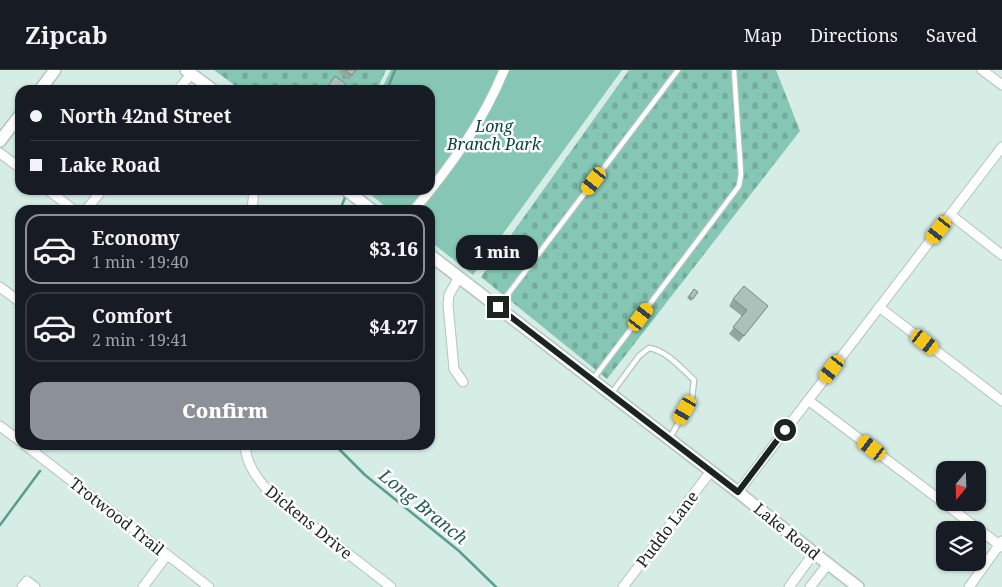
<!DOCTYPE html>
<html lang="en">
<head>
<meta charset="utf-8">
<style>
  body { margin:0; font-family:"Noto Serif",serif; background:#242831; color:#f1f3f6; height:100vh; display:flex; flex-direction:column; font-size:19px; white-space:nowrap }
  * { box-sizing:border-box; margin:0 }
  p { font-size:16px; color:#9ea1a6 }
  .icon { flex:none; width:28px; height:28px; fill:none; stroke:currentColor; stroke-width:2; stroke-linecap:round; stroke-linejoin:round }
  .map { position:relative; flex:1; overflow:hidden }
  .sheet { position:absolute; left:15px; top:135px; width:420px; height:245px; display:flex; flex-direction:column; background:#171b24; border-radius:15px; box-shadow:0 1px 4px #0004 }
  .sheet>* { flex:none }
  .hud { position:absolute; left:15px; top:15px; width:420px; height:110px; border-radius:15px; box-shadow:0 1px 4px #0004; display:grid; align-content:center; height:110px; padding:0 15px; background:#171b24 }
  .needle { width:32px; rotate:199deg }
  .buttons { position:absolute; left:936px; top:391px; display:grid; gap:10px }
  .buttons a { display:grid; place-items:center; width:50px; height:50px; border-radius:10px; background:#171b24; box-shadow:0 1px 4px #0004; font-size:25px }
  .end { position:absolute; width:22px; height:22px; margin:-11px; border:6px solid #1b2421; background:#fff; box-shadow:0 0 0 2px #fff }
  .from { border-radius:50% }
  .bubble { position:absolute; height:35px; border-radius:15px; background:#171b24; box-shadow:0 1px 4px #0004; font-size:16px; font-weight:800; line-height:35px; text-align:center }
  .car { position:absolute; width:15px; height:30px; margin:-15px -8px; border-radius:6px; box-shadow:0 0 4px 1px #0007; background:linear-gradient(#f5c518 24%,#345 0 40%,#f5c518 0 76%,#345 0 86%,#f5c518 0) }
  .hud b { display:flex; align-items:center; gap:18px; height:48px; font-size:19px }
  .hud b+b { border-top:1px solid #363941 }
  .hud i { width:12px; height:12px; background:#f1f3f6 }
  ul { padding:9px 0 0; list-style:none }
  li { display:flex; align-items:center; gap:15px; height:70px; margin:0 10px 8px; padding:0 5px; border:2px solid #363941; border-radius:15px }
  li div { flex:1 }
  li b { display:block; font-size:19px }
  li em { font-style:normal; font-weight:800 }
  li.on { border-color:#8c9099 }
  li>.icon { width:45px; height:45px; stroke-width:1.5 }
  .cta { display:flex; gap:10px; margin-top:auto; padding:10px 15px }
  .cta a { flex:1; height:58px; border-radius:15px; background:#8c9099; color:#fff; font-size:20px; font-weight:800; line-height:58px; text-align:center }
  header { display:flex; align-items:center; gap:30px; box-sizing:border-box; height:70px; padding:0 25px; background:#171b24; border-bottom:1px solid #363941 }
  header strong { font-size:24px }
  nav { display:flex; gap:28px; margin-inline-start:auto; font-size:18px }
  .map>svg:first-child { display:block }
  .cemetery { fill:url(#cemetery-stones) }
  .park { fill:#85c7b4 }
  .lines { fill:none; stroke-linecap:round; stroke-linejoin:round }
  .stream { stroke:#579e8b; stroke-width:2.5 }
  .service-casing { stroke:#afc5be; stroke-width:7 }
  .minor-casing { stroke:#afc5be; stroke-width:11 }
  .tertiary-casing { stroke:#afc5be; stroke-width:14 }
  .service { stroke:#fff; stroke-width:4.5 }
  .minor { stroke:#fff; stroke-width:9 }
  .tertiary { stroke:#fff; stroke-width:11 }
  .wall { fill:#93a7a1 }
  .building { fill:#abc2bb; stroke:#788883 }
  .route { stroke:#1b2421; stroke-width:6 }
  .labels { text-anchor:middle; stroke-width:5; stroke-linejoin:round; paint-order:stroke }
  .park-label { font-size:16px; font-style:italic; fill:#044639; stroke:#fff }
  .street-label { font-size:16px; fill:#1b2421; stroke:#fff }
  .water-label { font-size:18px; font-style:italic; fill:#276052; stroke:#fff }
</style>
</head>
<body>
<header>
<strong>Zipcab</strong>
<nav><a>Map</a><a>Directions</a><a>Saved</a></nav>
</header>
<div class="map">
<svg width="1002" height="517" viewBox="0 0 1002 517">
  <defs>
    <pattern id="cemetery-stones" width="16" height="16" patternUnits="userSpaceOnUse" patternTransform="scale(1.25)"><rect width="16" height="16" fill="#85c7b4"/><path d="M2 7V4a2 2 0 0 1 4 0v3zM10 15v-3a2 2 0 0 1 4 0v3z" fill="#72ab9a"/></pattern>
  </defs>
  <rect width="100%" height="100%" fill="#d6ede6"/>
  <path class="cemetery" d="M214 0H386L377 20H241Z
    M629 0H776L800 61 607 309 481 207Z"/>
  <path class="park" d="M391 0H622L473 205 430 171V140H390L371 125 370 120H430V20H381Z"/>
  <g class="lines">
    <path class="stream" d="M387 20 395 0
      M340 140 346 125
      M335 375 365 405 459 481 496 517
      M53 379 57 375
      M0 455 40 401"/>
    <g class="service-casing">
      <path id="service" d="M499 236 678 0
        M593 309 739 116 741 104 734 0
        M611 324 639 286 649 278C667 281 680 297 694 310L692 328 670 368"/>
    </g>
    <g class="minor-casing">
      <path id="minor" d="M982 0 1002 15
        M178 20 191 4
        M0 83 20 98
        M48 120 74 140
        M86 140 102 120
        M252 140 254 120
        M414 140C450 97 483 52 504 0
        M951 145 1002 185
        M459 207 449 225 448 234 454 299 463 312
        M0 217 20 232
        M879 237 1002 331
        M808 330 1002 477
        M0 356 20 371
        M25 375 209 517
        M245 375C246 394 257 408 269 422L391 517
        M738 422 1002 77
        M22 517 27 511 35 517
        M143 517 167 485
        M623 517 711 401
        M789 517 814 483
        M810 517 828 494
        M969 517 1002 471"/>
    </g>
    <g class="tertiary-casing">
      <path id="tertiary" d="M186 0 213 20
        M40 20 55 0
        M0 71 20 45
        M346 120 372 140
        M430 185 738 422 814 483 858 517"/>
    </g>
    <use href="#service" class="service"/>
    <use href="#minor" class="minor"/>
    <use href="#tertiary" class="tertiary"/>
  </g>
  <path class="wall" d="M341 0H357L349 10 339 2Z
    M694 219 698 222 691 231 687 228Z
    M733 229 768 236 739 272 729 264 742 246 729 236Z"/>
  <path class="building" d="M345 0H356L352 5Z
    M335 6 346 14 341 20H325Z
    M744 216 768 236 744 266 733 257 747 240 733 229Z
    M694 219 698 222 693 229 689 226Z"/>
  <g class="lines">
    <path class="route" d="M498 237 738 422 785 360"/>
  </g>
  <g class="labels">
    <g class="park-label">
      <text x="494" y="62">Long<tspan x="494" dy="18">Branch Park</tspan></text>
    </g>
    <g class="street-label">
      <text transform="translate(117 446) rotate(38)" y="6">Trotwood Trail</text>
      <text transform="translate(309 452) rotate(39)" y="6">Dickens Drive</text>
      <text transform="translate(667 459) rotate(-53)" y="6">Puddo Lane</text>
      <text transform="translate(787 461) rotate(39)" y="6">Lake Road</text>
    </g>
    <g class="water-label">
      <text transform="translate(423 437) rotate(39)" y="6">Long Branch</text>
    </g>
  </g>
</svg>
<div class="buttons">
<a><svg class="needle" viewBox="-14 -14 28 28"><path d="M0-13l5 13h-10z" fill="#e53935"/><path d="M0 13l5-13h-10z" fill="#9ea1a6"/></svg></a>
<a><svg class="icon" aria-label="layers" viewBox="0 0 24 24"><path d="M12 4l9 5-9 5-9-5zM3 14l9 5 9-5"/></svg></a>
</div>
<i class="end from" style="left:785px;top:360px"></i>
<i class="end" style="left:498px;top:237px"></i>
<div class="bubble" style="left:456px;top:165px;width:82px">1 min</div>
<i class="car" style="left:594px;top:111px;rotate:217deg"></i>
<i class="car" style="left:939px;top:160px;rotate:218deg"></i>
<i class="car" style="left:641px;top:247px;rotate:37deg"></i>
<i class="car" style="left:925px;top:272px;rotate:128deg"></i>
<i class="car" style="left:832px;top:299px;rotate:217deg"></i>
<i class="car" style="left:685px;top:340px;rotate:210deg"></i>
<i class="car" style="left:872px;top:378px;rotate:307deg"></i>
<div class="hud">
<b><i class="from"></i>North 42nd Street</b>
<b><i></i>Lake Road</b>
</div>
<section class="sheet">
<ul>
<li class="on"><svg class="icon" aria-label="car" viewBox="0 0 24 24"><path d="M5 17H2v-5l4-1 3-4h7l3 4 3 1v5h-3M9 17h6M6 11h13"/><circle cx="7" cy="17" r="2"/><circle cx="17" cy="17" r="2"/></svg><div><b>Economy</b><p>1 min · 19:40</p></div><em>$3.16</em></li>
<li><svg class="icon" aria-label="car" viewBox="0 0 24 24"><path d="M5 17H2v-5l4-1 3-4h7l3 4 3 1v5h-3M9 17h6M6 11h13"/><circle cx="7" cy="17" r="2"/><circle cx="17" cy="17" r="2"/></svg><div><b>Comfort</b><p>2 min · 19:41</p></div><em>$4.27</em></li>
</ul>
<div class="cta"><a>Confirm</a></div>
</section>
</div>
</body>
</html>
